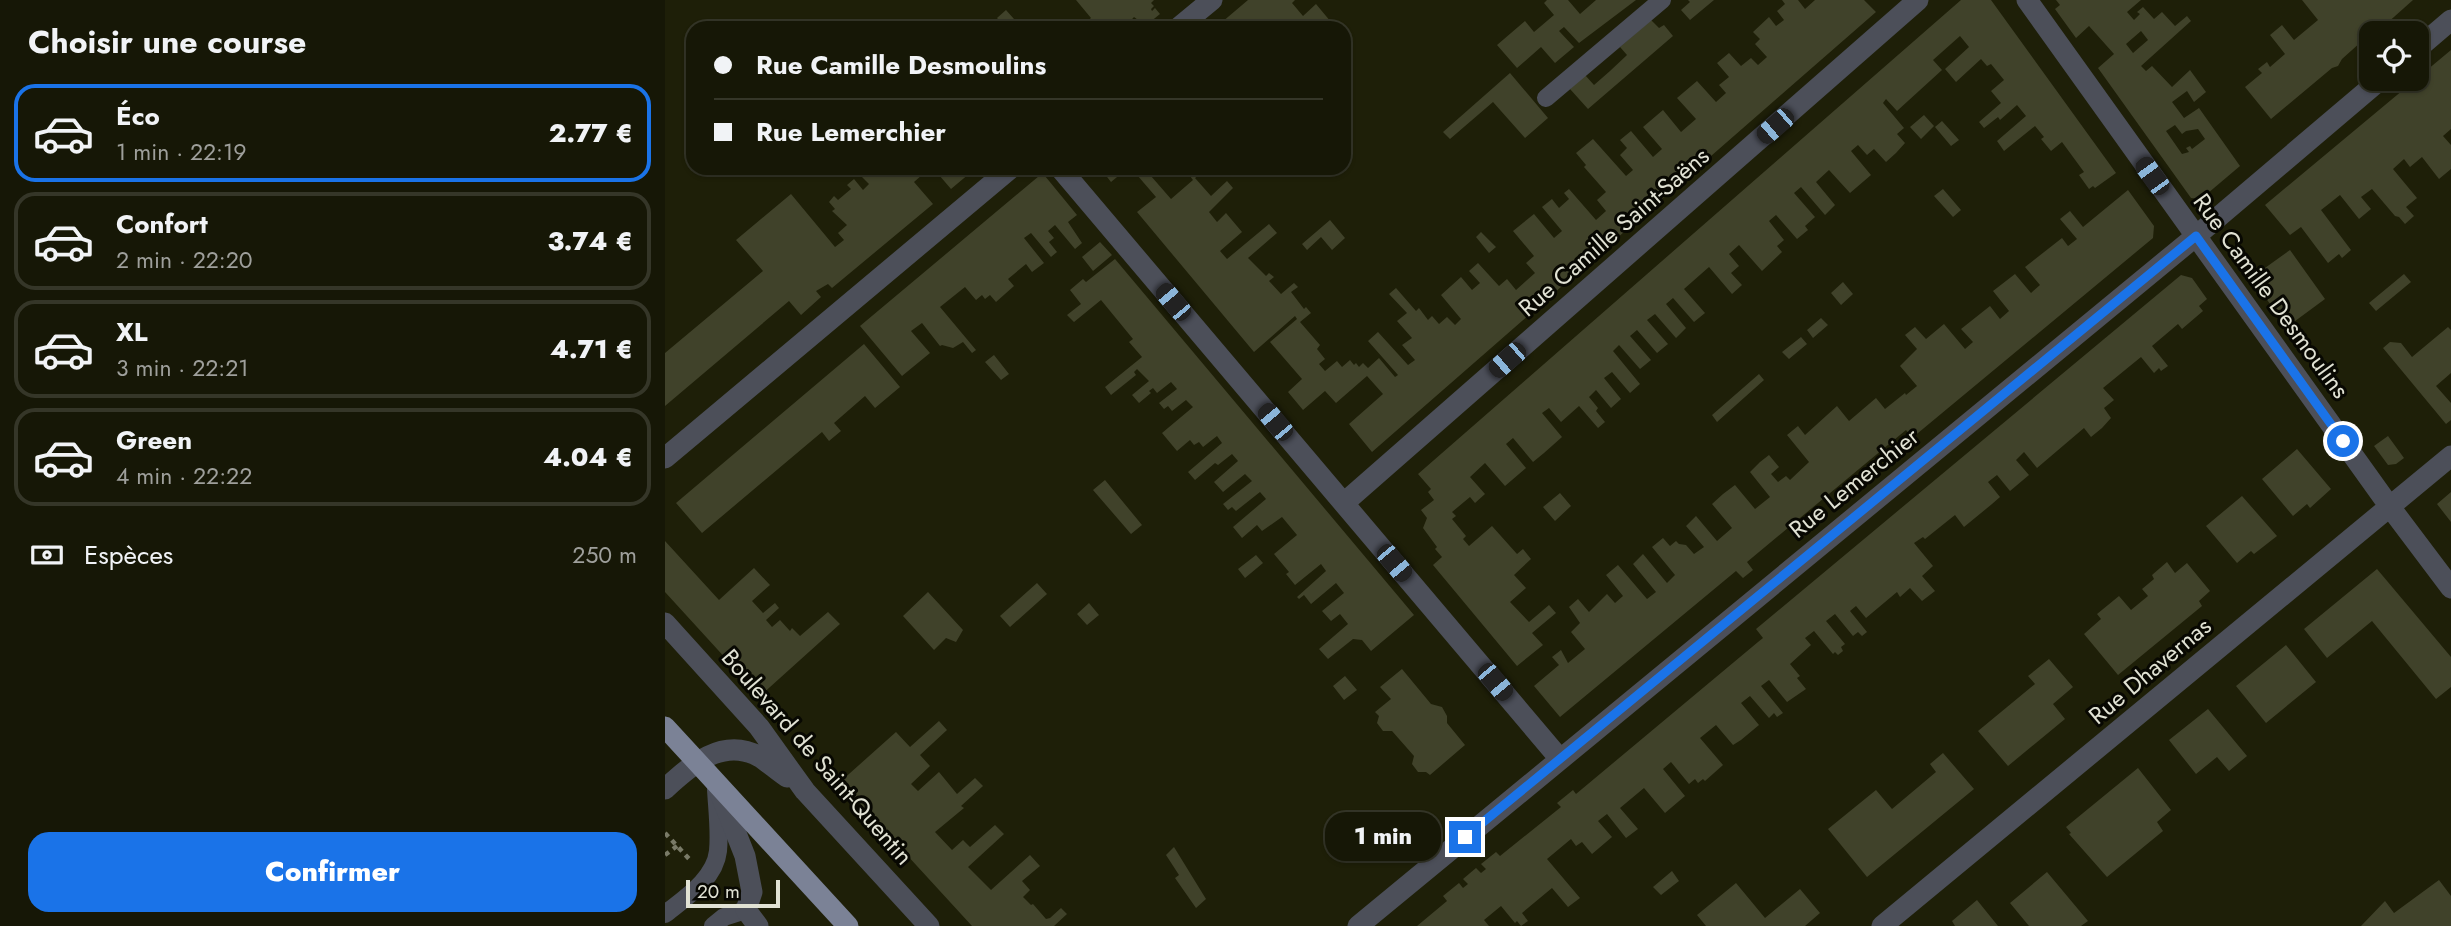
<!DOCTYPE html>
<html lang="fr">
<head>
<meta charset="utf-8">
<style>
  body { margin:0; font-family:Jost,sans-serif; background:#1f2010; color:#f1f3f6; height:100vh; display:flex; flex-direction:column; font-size:26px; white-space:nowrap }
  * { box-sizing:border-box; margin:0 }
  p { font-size:23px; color:#9e9f9b }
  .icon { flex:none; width:38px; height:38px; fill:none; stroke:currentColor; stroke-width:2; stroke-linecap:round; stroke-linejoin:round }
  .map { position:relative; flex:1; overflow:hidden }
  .details { display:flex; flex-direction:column; background:#161706; width:665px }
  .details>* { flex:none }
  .banner { position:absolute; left:21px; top:21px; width:665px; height:154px; border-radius:21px; box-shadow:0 2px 5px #0004,0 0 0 2px #353628; display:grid; align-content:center; height:154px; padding:0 28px; background:#161706 }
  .controls { position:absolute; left:1694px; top:21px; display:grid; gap:14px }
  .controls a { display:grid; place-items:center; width:70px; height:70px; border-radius:14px; background:#161706; box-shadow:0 2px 5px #0004,0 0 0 2px #353628; font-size:35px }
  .scale { position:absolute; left:21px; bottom:18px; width:94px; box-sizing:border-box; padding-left:7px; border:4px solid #e1e2d4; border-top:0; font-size:19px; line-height:24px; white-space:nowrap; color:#e1e2d4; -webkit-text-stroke:5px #080802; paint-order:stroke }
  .end { position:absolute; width:32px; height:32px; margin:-16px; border:9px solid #1a73e8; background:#fff; box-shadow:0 0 0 4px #fff }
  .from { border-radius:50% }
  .bubble { position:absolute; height:49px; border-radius:21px; background:#161706; box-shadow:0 2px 5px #0004,0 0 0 2px #353628; font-size:23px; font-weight:800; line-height:49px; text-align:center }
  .car { position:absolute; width:21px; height:42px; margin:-21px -10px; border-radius:9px; box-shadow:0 0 5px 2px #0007; background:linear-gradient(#222 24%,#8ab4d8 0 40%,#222 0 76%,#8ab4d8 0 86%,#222 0) }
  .banner b { display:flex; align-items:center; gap:24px; height:66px; font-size:26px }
  .banner b+b { border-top:2px solid #353628 }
  .banner i { width:18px; height:18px; background:#f1f3f6 }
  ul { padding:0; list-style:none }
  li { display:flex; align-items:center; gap:21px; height:98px; margin:0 14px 10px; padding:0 14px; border:4px solid #353628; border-radius:21px }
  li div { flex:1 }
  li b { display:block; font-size:26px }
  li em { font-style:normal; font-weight:800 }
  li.active { border-color:#1a73e8 }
  li>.icon { width:63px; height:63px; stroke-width:1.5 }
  h2 { padding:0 28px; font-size:32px; line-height:84px }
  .pay { display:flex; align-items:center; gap:18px; height:77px; padding:0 28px; font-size:26px }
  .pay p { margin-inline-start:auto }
  .action { display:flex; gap:14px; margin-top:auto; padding:14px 28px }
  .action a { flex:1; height:80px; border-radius:21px; background:#1a73e8; color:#fff; font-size:28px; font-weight:800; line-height:80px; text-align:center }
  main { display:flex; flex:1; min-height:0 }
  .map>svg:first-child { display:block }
  .building { fill:#40422a; fill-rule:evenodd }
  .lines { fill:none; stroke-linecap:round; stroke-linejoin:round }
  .path { stroke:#797a67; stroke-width:4.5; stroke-dasharray:5 5; stroke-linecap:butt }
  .service { stroke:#4c4f59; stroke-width:18 }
  .minor { stroke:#4c4f59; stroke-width:21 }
  .primary { stroke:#7b8296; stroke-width:21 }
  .route { stroke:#1a73e8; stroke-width:9 }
  .labels { text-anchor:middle; stroke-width:6; stroke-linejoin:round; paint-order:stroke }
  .street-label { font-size:24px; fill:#e1e2d4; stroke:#080802 }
</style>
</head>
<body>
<main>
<section class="details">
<h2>Choisir une course</h2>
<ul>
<li class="active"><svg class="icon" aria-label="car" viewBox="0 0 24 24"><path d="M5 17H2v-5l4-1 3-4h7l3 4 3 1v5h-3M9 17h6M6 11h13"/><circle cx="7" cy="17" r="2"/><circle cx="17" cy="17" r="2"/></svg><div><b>Éco</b><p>1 min · 22:19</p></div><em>2.77 €</em></li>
<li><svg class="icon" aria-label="car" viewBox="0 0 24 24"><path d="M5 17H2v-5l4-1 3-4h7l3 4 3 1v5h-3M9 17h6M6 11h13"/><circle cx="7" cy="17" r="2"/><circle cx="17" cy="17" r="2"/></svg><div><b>Confort</b><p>2 min · 22:20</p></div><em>3.74 €</em></li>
<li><svg class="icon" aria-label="car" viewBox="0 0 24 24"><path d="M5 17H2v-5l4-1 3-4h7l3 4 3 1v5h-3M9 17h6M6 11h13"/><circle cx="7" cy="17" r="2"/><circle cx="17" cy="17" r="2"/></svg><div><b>XL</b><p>3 min · 22:21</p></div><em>4.71 €</em></li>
<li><svg class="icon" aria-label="car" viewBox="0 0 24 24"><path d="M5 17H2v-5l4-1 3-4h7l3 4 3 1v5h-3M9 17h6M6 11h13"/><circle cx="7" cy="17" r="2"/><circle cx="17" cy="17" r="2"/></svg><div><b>Green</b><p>4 min · 22:22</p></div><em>4.04 €</em></li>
</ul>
<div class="pay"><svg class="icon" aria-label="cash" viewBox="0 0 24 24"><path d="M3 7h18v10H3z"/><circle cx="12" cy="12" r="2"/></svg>Espèces<p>250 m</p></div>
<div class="action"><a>Confirmer</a></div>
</section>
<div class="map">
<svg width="1786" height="926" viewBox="0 0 1786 926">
  <rect width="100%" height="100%" fill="#1e1f08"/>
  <path class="building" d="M411 0H489L486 3 489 6 486 9 487 11 490 8 495 14 479 27 474 22 477 19 473 20 469 17 459 28H414L426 18Z
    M583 0H630L627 3 638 16 651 4 671 28H648L646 26 641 28 633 19 622 28H550Z
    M882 0H903L915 14 931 0H971L914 43 899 27 894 31 909 47 890 63 876 47 852 68 832 45 860 21 869 32 889 15 879 3Z
    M1023 0H1049L1025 20 1016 10 1025 2Z
    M1117 0H1133L1140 9 1150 0H1199L1211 12 707 452 684 424 718 394 702 376 671 403 660 391 638 410 623 392 637 379 605 342 632 319 630 316 589 352 472 212 491 197 466 168H479L506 199 528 180 519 168H528L534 175 530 178 546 196 562 181 568 188 544 212 552 222 561 213 577 232 555 251 562 259 604 224 612 233 583 258 601 276 604 273 609 277 604 281 616 294 629 283 633 287 626 292 639 309 641 307 646 313 635 322 655 345 652 349 660 359 654 364 660 371 672 361 677 367 685 360 689 365 691 363 694 367 698 363 703 368 714 358 730 377 733 375 703 341 713 332 743 365 750 360 737 345 747 338 732 321 742 313 724 294 731 288 751 311 754 308 763 320 767 316 774 324 782 317 790 325 796 319 776 295 796 277 807 290 815 283 804 271 813 263 834 286 842 279 851 290 870 273 861 263 869 256 848 231 869 214 889 238 897 231 877 207 887 199 894 208 904 199 899 193 904 189 931 220 941 211 932 200 941 192 919 167 921 165 911 153 928 139 961 176 968 170 955 155 962 148 955 140 966 131 988 157 997 149 978 127 998 110 1016 132 1031 119 1012 98 1032 81 1051 102 1061 93 1054 85 1064 77 1052 63 1064 53 1076 66 1086 58 1093 65 1102 57 1090 44 1095 39 1088 32 1104 17 1111 26 1119 20 1112 11 1120 4Z
    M1296 0H1326L1451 173 1430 188 1428 186 1424 189 1414 175 1419 172 1397 142 1386 151 1376 139 1379 137 1370 126 1339 151 1332 141 1361 116 1352 105 1335 120 1333 117 1319 128 1314 122 1336 103 1326 91 1339 80 1326 64 1322 66 1316 59 1291 82 1280 69 1304 47 1295 36 1268 60 1277 70 1232 111 1221 99 1218 103 1239 128 1232 134 1240 143 1231 153 1221 162 1209 149 1202 155 1193 145 1186 151 1206 175 1185 193 1164 170 1151 182 1170 205 1160 215 1136 187 1129 193 1150 217 1140 226 1143 230 1132 239 1111 215 1104 221 1119 240 1112 246 1117 252 1097 271 1074 245 1064 254 1074 266 1066 273 1077 285 1067 294 1044 267 1019 289 1040 313 1029 322 1008 298 1001 304 1021 328 1011 338 990 314 982 320 1003 344 992 353 972 330 965 336 986 360 975 369 954 345 948 351 975 384 965 393 947 372 939 378 956 399 946 408 931 390 924 397 933 408 931 411 940 422 933 428 914 406 896 422 884 408 877 413 897 437 879 453 868 462 848 438 841 444 861 468 840 486 820 463 805 477 820 494 810 503 805 497 787 512 791 516 787 519 801 536 798 539 804 546 827 526 852 554 858 549 866 559 849 575 861 588 845 602 864 622 884 605 891 613 867 633 878 645 852 666 768 565 777 557 770 549 772 547 758 528 762 518 756 510 769 500 763 492 766 489 753 474Z
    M1391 0H1476L1462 12 1469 20 1475 14 1472 12 1478 7 1489 19 1497 12 1510 26 1522 16 1526 21 1476 66 1481 71 1487 66 1507 87 1525 70 1541 92 1529 102 1522 91 1507 102 1519 118 1534 108 1575 166 1536 199 1526 198 1433 68 1449 54 1424 26 1411 38 1390 9 1395 5ZM1476 31 1483 40 1468 53 1461 44ZM1510 125 1517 134 1521 131 1533 129 1540 139 1527 149 1525 146 1521 148 1524 152 1517 154 1501 131Z
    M1637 0H1748L1711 33H1706L1677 59 1673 66 1667 68 1606 119 1580 87 1597 73 1593 69 1602 62 1605 67 1620 54 1605 35 1617 25 1629 40 1653 20Z
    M341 10 357 28H341L332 18Z
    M986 20 994 28 999 25 1008 36 923 109 905 89 920 75 929 85 945 71 962 55 955 47Z
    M1786 50V129L1778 136 1786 145V169L1774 179 1757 157 1745 167 1739 159 1728 169 1752 198 1741 207 1749 216 1740 224 1734 217 1730 216 1707 189 1696 197 1706 209 1694 219 1675 195 1665 203 1656 210 1686 250 1677 258 1674 254 1663 263 1636 227 1625 235 1600 205Z
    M845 73 883 118 860 138 828 102 785 139 778 132Z
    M1259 115 1269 126 1256 139 1245 127Z
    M1277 121 1294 140 1286 146 1270 127Z
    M206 168 214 176 221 171 218 168H265L249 182 268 204 167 288 163 284 151 291 156 297 136 315 124 301 0 406V353L98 271 71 240 126 194 170 247 179 240 173 233 182 225 167 211 170 209 164 202 169 196 173 200 186 189 182 185 189 179 198 190 204 184 196 176Z
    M268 168H311L286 189Z
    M435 168H463L446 182Z
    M374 176H380L412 215 403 222 417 243 410 249 390 225 383 231 389 238 384 242 392 252 386 257 366 233 359 238 379 263 367 272 361 264 343 279 349 286 331 302 325 295 320 299 317 295 311 300 300 287 275 307 311 350 307 353 298 342 288 348 277 345 275 346 257 323 246 331 265 353 237 376 195 326Z
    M1278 189 1296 210 1288 217 1269 196Z
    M1463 190 1489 226 1488 238 1247 438 1241 430 1082 562 1088 570 1078 578 1071 571 895 717 869 686 894 665 887 657 896 650 903 663 920 649 906 632 915 623 904 607 913 599 924 612 942 594 950 603 958 596 941 575 953 565 982 599 991 592 968 564 978 554 1002 583 1010 575 987 547 998 538 1005 546 1011 541 1014 544 1021 545 1029 554 1039 547 1021 526 1031 516 1052 541 1067 528 1047 504 1058 494 1070 485 1090 509 1105 497 1085 472 1095 462 1104 455 1114 467 1106 474 1113 482 1121 476 1125 480 1144 462 1122 435 1133 426 1140 435 1172 406 1184 421 1211 398 1220 409 1240 393 1241 395 1252 386 1235 366 1252 349 1240 335 1250 327 1261 339 1279 324 1300 349 1308 342 1296 329 1325 306 1335 319 1344 311 1328 291 1350 274 1366 293 1375 285 1360 267 1397 238 1403 246 1412 239 1395 219 1405 211 1418 227Z
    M665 220 680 238 667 250 656 237 642 250 637 244Z
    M816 232 831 247 824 253 811 237Z
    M435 242 447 255 428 271 417 257Z
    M1625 250 1660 299 1622 327 1586 278Z
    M450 259 749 615 706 651 697 640 688 639 663 659 654 649 683 624 675 614 666 621 657 611 679 593 671 583 646 604 639 595 634 599 632 597 661 571 656 564 630 585 621 574 624 572 609 554 632 535 617 517 597 531 592 525 577 538 568 527 601 499 595 492 571 511 567 507 563 510 558 504 587 481 580 474 558 492 549 482 573 461 567 454 553 465 550 463 530 480 523 472 557 443 552 436 538 447 534 442 529 445 525 440 512 451 497 433 528 407 521 400 507 411 503 406 499 409 494 403 512 389 506 382 492 393 488 388 484 391 486 393 474 403 467 395 484 381 472 369 469 372 471 375 446 395 440 387 477 357 464 342 468 339 436 300 409 322 402 315 416 304 405 290 418 279 421 282Z
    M1739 274 1746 282 1711 311 1704 303Z
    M1516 275 1527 278 1542 299 1534 306 1538 311 1517 329 1513 324 1487 346 1503 366 1496 371 1494 368 1489 373 1476 357 1438 388 1449 400 1439 408 1446 418 1437 428 1426 437 1419 428 1372 468 1359 452 1351 460 1364 475 1345 491 1332 475 1323 482 1335 497 1327 504 1299 527 1290 515 1260 539 1258 537 1249 543 1268 566 1257 576 1270 591 1257 601 1245 588 1235 597 1232 592 1201 618 1191 606 1185 611 1202 632 1197 636 1193 632 1188 636 1170 614 1161 621 1180 644 1176 647 1178 651 1173 655 1170 652 1168 654 1149 631 1140 638 1146 645 1125 664 1135 676 1132 678 1141 689 1122 702 1104 680 1096 686 1118 713 1112 717 1109 713 1104 718 1085 696 1076 703 1094 725 1076 740 1068 745 1051 725 1035 738 1058 765 1040 781 1038 779 1033 783 1030 779 1024 784 1006 762 998 769 1020 796 1000 813 979 788 955 808 973 829 961 838 942 814 933 821 947 837 927 854 917 842 911 846 906 839 882 859 915 898 903 907 887 888 857 913 863 921 856 926 852 921 850 923 836 906 819 920 824 926H752L782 901 778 896 794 883 798 888 803 884 798 879 811 868 816 873 821 869 816 864 831 852 835 856 896 807 892 803 908 790 911 794 1093 642 1098 638 1091 629Z
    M1178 282 1188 294 1176 305 1166 293Z
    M1156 318 1163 325 1148 338 1142 330Z
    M1783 327 1786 330V373L1771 386 1786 403V420L1781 424 1718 348 1725 342 1736 343 1747 357Z
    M1136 337 1142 344 1124 359 1117 352Z
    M199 344 235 387 210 408 200 396 169 423 176 431 164 441 157 432 37 533 11 503Z
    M329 355 344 374 336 380 320 362Z
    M1094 374 1099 380 1052 422 1047 415Z
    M1723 436 1739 458 1731 464 1723 465 1709 446Z
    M1632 449 1666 489 1645 508 1642 504 1628 516 1597 479Z
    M440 480 477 525 466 534 428 490Z
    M1786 492V522L1772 504Z
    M895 493 906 506 890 521 878 507Z
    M1577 496 1612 536 1589 554 1586 551 1572 563 1541 526Z
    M0 541 54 600 89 568 105 585 87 601 98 613 110 603 114 608 101 620 107 627 115 620 125 631 127 628 135 636 163 612 175 624 95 696 0 592Z
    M591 555 598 563 580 578 573 569Z
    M1502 562 1510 573 1522 563 1545 591 1534 601 1537 606 1453 675 1419 634 1436 619 1432 614 1454 596 1466 610 1483 596 1477 589 1489 579 1487 575Z
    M1712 569 1786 657V687L1771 699 1707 621 1662 658 1639 629Z
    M372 583 382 594 345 627 335 616Z
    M263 592 298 630 291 642 281 638 269 650 238 616Z
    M424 603 434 615 422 625 412 614Z
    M1621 645 1651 682 1601 723 1571 686Z
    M1384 659 1408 687 1388 704 1400 719 1343 766 1313 731 1370 684 1363 676Z
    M737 669 766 704 777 707 782 716V723L800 745 765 775 761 772H753L747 764 749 756 727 731H718L712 723 714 716 710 712 726 699 715 687Z
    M680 676 692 690 679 700 668 686Z
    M1543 709 1582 756 1564 771 1552 757 1531 774 1504 740Z
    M274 721 282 730 255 755 265 766 246 784 253 791 274 772 292 794 310 778 318 786 296 806 299 808 270 832 287 850 298 840 305 847 330 825 339 834 303 867 326 890 365 855 375 866 357 881 365 890 358 897 366 905 368 904 381 919 385 918 396 908 402 914 389 926H307L175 782 231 732 245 747Z
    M1278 753 1309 789 1202 877 1163 829 1211 790 1227 809 1271 772 1265 764Z
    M1473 768 1506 810 1492 822 1498 831 1442 877 1404 834 1406 833 1401 827Z
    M509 847 541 899 531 908 510 878 514 875 501 855Z
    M1007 871 1014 881 996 895 988 887Z
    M1382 872 1423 921 1416 926H1364L1345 903Z
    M1774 880 1786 896V926H1696L1720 901 1729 913Z
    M1071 883 1100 918 1135 889 1155 913 1140 926H1041L1032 915Z
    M1312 900 1333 926H1290L1287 921Z"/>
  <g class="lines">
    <path class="path" d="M0 833 26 861
      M0 855 12 846"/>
    <path class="service" d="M881 98 997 0
      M0 914C20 898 50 879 53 851 55 831 52 809 51 789
      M48 926 59 917 81 910"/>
    <path class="minor" d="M1362 0 1725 507 1786 588
      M513 28 547 0
      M1752 49 1786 20
      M395 168 895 759
      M0 458 346 168
      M679 503 1253 0
      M0 623 94 727 140 791 264 926
      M52 785 80 856 87 892 81 910 93 926
      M0 789C26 765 58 736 95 757 104 763 113 771 122 777
      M693 926 1531 236 1716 79
      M1217 926 1786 456"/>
    <path class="primary" d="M0 727 183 926"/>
  </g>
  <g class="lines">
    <path class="route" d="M800 837 1531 236 1678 441"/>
  </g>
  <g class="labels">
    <g class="street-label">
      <text transform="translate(949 232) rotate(-41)" y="8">Rue Camille Saint-Saëns</text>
      <text transform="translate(1606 296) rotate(54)" y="8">Rue Camille Desmoulins</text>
      <text transform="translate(1189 483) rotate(-39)" y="8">Rue Lemerchier</text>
      <text transform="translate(1485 671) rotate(-40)" y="8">Rue Dhavernas</text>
      <text transform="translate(152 757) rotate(49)" y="8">Boulevard de Saint-Quentin</text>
    </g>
  </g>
</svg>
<div class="controls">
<a><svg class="icon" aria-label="locate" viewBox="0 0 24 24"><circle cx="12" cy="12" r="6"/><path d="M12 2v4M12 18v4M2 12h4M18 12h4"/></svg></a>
</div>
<div class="scale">20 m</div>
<i class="end from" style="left:1678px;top:441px"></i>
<i class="end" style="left:800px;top:837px"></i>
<div class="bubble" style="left:660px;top:812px;width:116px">1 min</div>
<i class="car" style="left:1110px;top:126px;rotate:229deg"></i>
<i class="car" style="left:1487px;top:176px;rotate:324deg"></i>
<i class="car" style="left:508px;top:302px;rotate:320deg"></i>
<i class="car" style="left:842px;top:360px;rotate:229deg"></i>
<i class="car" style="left:610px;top:422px;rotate:320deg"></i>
<i class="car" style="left:729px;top:563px;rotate:140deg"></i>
<i class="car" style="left:830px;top:682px;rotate:140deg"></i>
<div class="banner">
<b><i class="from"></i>Rue Camille Desmoulins</b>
<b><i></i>Rue Lemerchier</b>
</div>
</div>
</main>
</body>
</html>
